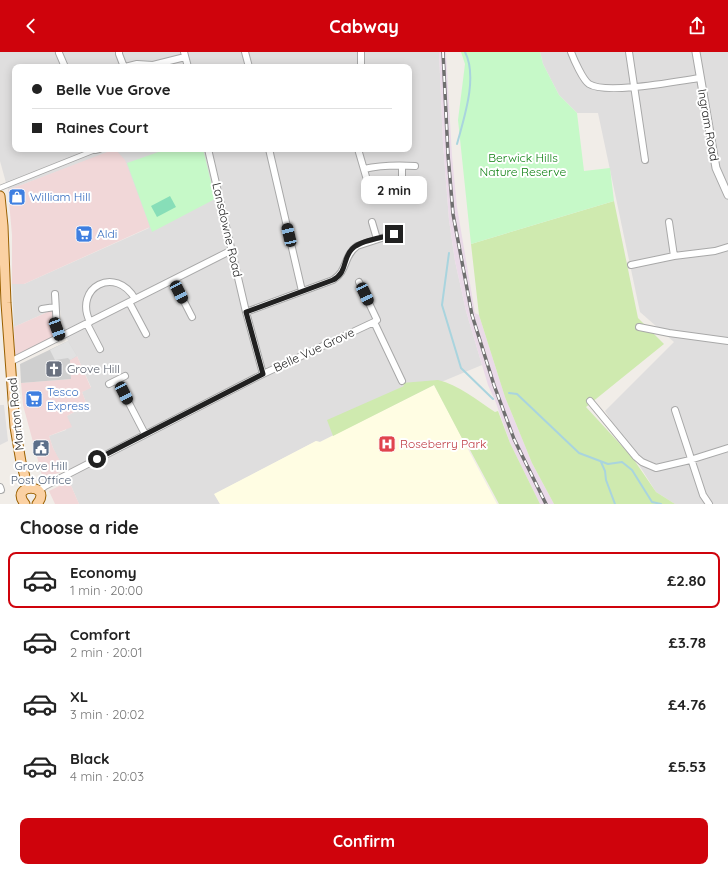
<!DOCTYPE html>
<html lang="en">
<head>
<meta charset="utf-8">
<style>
  body { margin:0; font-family:Quicksand,sans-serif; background:#f6f6f6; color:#222; height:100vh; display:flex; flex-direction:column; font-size:15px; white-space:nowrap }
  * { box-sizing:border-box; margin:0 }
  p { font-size:13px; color:#767676 }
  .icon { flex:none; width:22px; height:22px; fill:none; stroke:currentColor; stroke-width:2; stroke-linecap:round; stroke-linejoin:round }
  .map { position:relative; height:452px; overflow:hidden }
  .details { display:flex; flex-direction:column; background:#fff; flex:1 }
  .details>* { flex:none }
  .hud { position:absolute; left:12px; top:12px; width:400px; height:88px; border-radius:8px; box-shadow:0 2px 10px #0003; display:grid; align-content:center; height:88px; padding:0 20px; background:#fff }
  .end { position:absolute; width:18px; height:18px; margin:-9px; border:5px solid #212121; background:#fff; box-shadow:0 0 0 2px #fff }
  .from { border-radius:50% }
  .bubble { position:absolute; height:28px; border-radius:8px; background:#fff; box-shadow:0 2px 10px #0003; font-size:13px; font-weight:800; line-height:28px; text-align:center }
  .car { position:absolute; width:12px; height:24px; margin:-12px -6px; border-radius:5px; box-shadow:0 0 3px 1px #0007; background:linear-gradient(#222 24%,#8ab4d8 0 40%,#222 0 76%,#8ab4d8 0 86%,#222 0) }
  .hud b { display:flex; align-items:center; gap:14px; height:38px; font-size:15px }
  .hud b+b { border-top:1px solid #e0e0e0 }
  .hud i { width:10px; height:10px; background:#222 }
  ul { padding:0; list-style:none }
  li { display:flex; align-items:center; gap:12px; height:56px; margin:0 8px 6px; padding:0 12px; border:2px solid transparent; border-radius:8px }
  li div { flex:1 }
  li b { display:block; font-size:15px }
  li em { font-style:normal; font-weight:800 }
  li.selected { border-color:#cf030c }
  li>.icon { width:36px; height:36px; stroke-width:1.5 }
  h2 { padding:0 20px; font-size:18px; line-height:48px }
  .cta { display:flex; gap:8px; margin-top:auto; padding:8px 20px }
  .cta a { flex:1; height:46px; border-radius:8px; background:#cf030c; color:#fff; font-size:16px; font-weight:800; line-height:46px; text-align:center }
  header { display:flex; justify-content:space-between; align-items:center; height:52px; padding:0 20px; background:#cf030c; color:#fff; font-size:18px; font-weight:800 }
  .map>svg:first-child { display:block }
  .residential { fill:#dfdede; fill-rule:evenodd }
  .commercial { fill:#f1d7d8 }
  .industrial { fill:#eadae8 }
  .education { fill:#fffde3 }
  .religious { fill:#cfcfcf }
  .grass { fill:#cfeaaf }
  .park { fill:#c6f9c8 }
  .pitch { fill:#87deb8 }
  .parking { fill:#e1e1e1 }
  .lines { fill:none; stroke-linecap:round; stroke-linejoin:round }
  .stream { stroke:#a9d4de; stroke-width:2 }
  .pedestrian-casing { stroke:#a8a8a8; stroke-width:6 }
  .minor-casing { stroke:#a8a8a8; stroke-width:8 }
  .tertiary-casing { stroke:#a8a8a8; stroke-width:9 }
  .primary-casing { stroke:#9b6102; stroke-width:11 }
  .pedestrian { stroke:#fff; stroke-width:4.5 }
  .minor { stroke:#fff; stroke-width:6 }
  .tertiary { stroke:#fff; stroke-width:7 }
  .primary { stroke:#fbd1a3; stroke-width:9 }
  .rail-casing { stroke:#6f6f6f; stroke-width:3.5 }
  .rail { stroke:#fff; stroke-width:2; stroke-dasharray:6; stroke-linecap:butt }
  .route { stroke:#212121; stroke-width:5 }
  .labels { text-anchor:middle; stroke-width:4; stroke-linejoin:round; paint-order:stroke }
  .street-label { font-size:12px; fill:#212121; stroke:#fff }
  .park-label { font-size:12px; fill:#0d8011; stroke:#fff }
  .shop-label { font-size:12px; fill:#366cbe; stroke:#fff; text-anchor:start }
  .worship-label { font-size:12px; fill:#5b616d; stroke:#fff; text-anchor:start }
  .health-label { font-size:12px; fill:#be3a42; stroke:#fff; text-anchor:start }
  .service-label { font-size:12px; fill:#4e5e75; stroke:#fff }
</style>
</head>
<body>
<header><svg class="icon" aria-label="back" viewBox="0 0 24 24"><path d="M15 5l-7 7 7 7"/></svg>Cabway<svg class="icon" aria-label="share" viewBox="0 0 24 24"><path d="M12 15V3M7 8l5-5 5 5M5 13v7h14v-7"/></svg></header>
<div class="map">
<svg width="728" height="452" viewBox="0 0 728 452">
  <rect width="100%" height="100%" fill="#f1ede8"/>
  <path class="residential" d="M0 0H439L443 91 449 168 455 209 466 259 482 313 434 333 320 390 316 389 215 442 220 452H79L69 429 53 396 49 384 66 378 67 364 87 353 82 340 91 335 77 304 68 289 62 274 60 257 52 258 14 275 12 232H24L149 176 115 98 8 138 0 109ZM15 15H409V97H15Z
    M540 0H728V452H675L656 440 605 359 674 290 640 260 598 61H577L559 43 543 12Z
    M0 353H4L8 389 0 393Z"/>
  <path class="commercial" d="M115 97 125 108 150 175 24 232H12V183L8 138Z
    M52 258 55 284 15 304 14 275Z
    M77 304 91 336 82 340 87 353 67 364 72 375 49 384 53 396 65 418 43 427 23 353 21 331 71 327 70 308Z
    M69 429 79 452H55L49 439Z"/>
  <path class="industrial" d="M439 0H446L452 104 457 155 475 261 479 263 505 345 532 411 554 452H540L510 391 496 351 488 333 466 259 455 209 449 168 443 91Z"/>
  <path class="education" d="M434 333 497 452H220L214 442 316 389 320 390Z"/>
  <path class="religious" d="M68 289 77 304 70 308 71 327 21 331 20 312Z"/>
  <path class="grass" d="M614 149 638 266 664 292 586 355 632 405 656 440 675 452H554L532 411 505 345 479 263 471 192Z
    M438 328C459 333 477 348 495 360L498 359 510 391 540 452H499L470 398 466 394 434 333 333 384 327 368 404 334 402 331Z"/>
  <path class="park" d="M461 0H540L543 12 559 43 577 61 584 119 610 116 614 149 471 192 458 68 465 12Z
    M167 97H203L215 147 152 180 127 111Z"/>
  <path class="pitch" d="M170 144 176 155 157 165 151 154Z"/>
  <path class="parking" d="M68 289 77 304 70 308 68 306 55 308 50 298Z"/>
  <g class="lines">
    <path class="stream" d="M457 92C464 66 478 25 465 0
      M449 201 442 253 461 316 493 347
      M509 341 517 342 579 401 608 412 622 410 632 418 652 450 661 452
      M601 410 605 419 606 428 615 452"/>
    <g class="pedestrian-casing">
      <path id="pedestrian" d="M0 136 95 98"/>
    </g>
    <g class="minor-casing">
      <path id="minor" d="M119 0V2L124 15
        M184 0 188 15
        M245 0 249 15
        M571 0C574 8 583 28 589 32 606 43 678 29 700 26
        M629 0 645 108
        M59 1 65 15
        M125 15 137 12 153 13 185 5
        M361 15V0
        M208 97 246 260 263 322
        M269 97 302 239
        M358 97 367 128
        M95 98 99 97
        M364 117C381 113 397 113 415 114
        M402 128V114
        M372 170 377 187
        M669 170 674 204
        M631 213 674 204 715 199 728 195
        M173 228 192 265
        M55 242 57 277 60 285
        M129 250 146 282
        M42 257 55 255
        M246 260 333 228C348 219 343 204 357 194L394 182
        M90 270C73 235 116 213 135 247
        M374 270 402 329
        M87 272 100 297
        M639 275 669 281 728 289
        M10 310 232 198
        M117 328 145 382
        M109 332 125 324
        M590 349 636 405 642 410 656 416 690 408 728 396
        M675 358 703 443 709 452
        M0 435 1 438
        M39 439 45 434 263 322 374 270 377 268 359 230"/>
    </g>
    <g class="tertiary-casing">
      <path id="tertiary" d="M696 0 716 116 728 143"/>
    </g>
    <g class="primary-casing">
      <path id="primary" d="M0 144 3 174 6 251 15 375 21 410 28 436
        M25 452C8 431 54 431 37 452"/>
    </g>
    <use href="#pedestrian" class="pedestrian"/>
    <use href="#minor" class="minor"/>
    <use href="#tertiary" class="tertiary"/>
    <use href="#primary" class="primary"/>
    <g class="rail-casing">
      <path id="rail" d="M443 0 448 103 453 162 472 263 494 333 514 387 546 452"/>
    </g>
    <use href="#rail" class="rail"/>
  </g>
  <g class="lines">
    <path class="route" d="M97 407 263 322 246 260 333 228C348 220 342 207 352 197 361 188 382 186 394 182"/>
  </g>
  <defs>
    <g id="shop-square" transform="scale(0.9)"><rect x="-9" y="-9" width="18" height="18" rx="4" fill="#3f7fe0" stroke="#fff"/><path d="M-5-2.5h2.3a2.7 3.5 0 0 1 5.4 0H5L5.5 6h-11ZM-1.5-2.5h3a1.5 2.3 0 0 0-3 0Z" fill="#fff"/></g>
    <g id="supermarket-square" transform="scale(0.9)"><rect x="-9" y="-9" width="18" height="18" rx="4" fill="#3f7fe0" stroke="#fff"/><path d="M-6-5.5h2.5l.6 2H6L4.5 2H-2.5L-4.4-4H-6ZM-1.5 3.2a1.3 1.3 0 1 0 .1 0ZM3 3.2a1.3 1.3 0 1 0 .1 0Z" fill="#fff"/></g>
    <g id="church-square" transform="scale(0.9)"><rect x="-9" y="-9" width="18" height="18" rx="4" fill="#6b7280" stroke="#fff"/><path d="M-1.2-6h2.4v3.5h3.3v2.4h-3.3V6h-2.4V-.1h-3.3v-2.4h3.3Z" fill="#fff"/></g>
    <g id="hospital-square" transform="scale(0.9)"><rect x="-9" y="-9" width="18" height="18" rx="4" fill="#e0444e" stroke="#fff"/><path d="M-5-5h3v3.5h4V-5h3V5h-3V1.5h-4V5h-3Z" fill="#fff"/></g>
    <g id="civic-square" transform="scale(0.9)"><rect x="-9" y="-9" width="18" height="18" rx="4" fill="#5c6f8a" stroke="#fff"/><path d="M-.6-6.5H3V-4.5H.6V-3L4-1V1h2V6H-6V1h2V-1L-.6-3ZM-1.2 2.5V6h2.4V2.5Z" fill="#fff"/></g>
  </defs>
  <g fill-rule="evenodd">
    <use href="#shop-square" x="17" y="145"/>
    <use href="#supermarket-square" x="84" y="182"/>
    <use href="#church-square" x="54" y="317"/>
    <use href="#supermarket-square" x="34" y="347"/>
    <use href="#hospital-square" x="387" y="392"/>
    <use href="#civic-square" x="41" y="396"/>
  </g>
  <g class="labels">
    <g class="street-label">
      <text transform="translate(708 73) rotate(80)" y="4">Ingram Road</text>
      <text transform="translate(227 178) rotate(77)" y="4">Lansdowne Road</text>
      <text transform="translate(314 298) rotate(-25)" y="4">Belle Vue Grove</text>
      <text transform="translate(16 362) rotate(-96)" y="4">Marton Road</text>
    </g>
    <g class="park-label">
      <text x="523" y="110">Berwick Hills<tspan x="523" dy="14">Nature Reserve</tspan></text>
    </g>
    <g class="shop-label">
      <text x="30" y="149">William Hill</text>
      <text x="97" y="186">Aldi</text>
      <text x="47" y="344">Tesco<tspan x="47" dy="14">Express</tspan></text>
    </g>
    <g class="worship-label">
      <text x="67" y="321">Grove Hill</text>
    </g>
    <g class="health-label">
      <text x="400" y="396">Roseberry Park</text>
    </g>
    <g class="service-label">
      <text x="41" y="418">Grove Hill<tspan x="41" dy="14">Post Office</tspan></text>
    </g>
  </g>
</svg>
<i class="end from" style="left:97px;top:407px"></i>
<i class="end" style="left:394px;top:182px"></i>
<div class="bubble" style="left:361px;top:124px;width:66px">2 min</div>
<i class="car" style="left:289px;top:183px;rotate:347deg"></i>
<i class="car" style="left:179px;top:240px;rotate:153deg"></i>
<i class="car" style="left:365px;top:242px;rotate:155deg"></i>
<i class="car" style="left:57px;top:277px;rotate:160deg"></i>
<i class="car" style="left:124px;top:341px;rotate:153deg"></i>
<div class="hud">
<b><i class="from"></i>Belle Vue Grove</b>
<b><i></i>Raines Court</b>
</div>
</div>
<section class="details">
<h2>Choose a ride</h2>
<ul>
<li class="selected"><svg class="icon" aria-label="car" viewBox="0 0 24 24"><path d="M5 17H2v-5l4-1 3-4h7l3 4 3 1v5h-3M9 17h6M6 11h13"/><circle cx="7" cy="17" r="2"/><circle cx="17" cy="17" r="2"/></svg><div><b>Economy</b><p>1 min · 20:00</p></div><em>£2.80</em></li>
<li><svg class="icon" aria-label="car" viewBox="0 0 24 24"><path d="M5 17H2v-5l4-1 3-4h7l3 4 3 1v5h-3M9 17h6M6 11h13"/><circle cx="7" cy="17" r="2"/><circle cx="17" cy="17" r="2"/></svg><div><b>Comfort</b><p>2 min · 20:01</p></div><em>£3.78</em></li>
<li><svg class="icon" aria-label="car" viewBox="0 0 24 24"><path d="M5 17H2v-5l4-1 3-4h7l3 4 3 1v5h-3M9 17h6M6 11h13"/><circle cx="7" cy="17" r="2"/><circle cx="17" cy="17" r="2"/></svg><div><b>XL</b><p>3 min · 20:02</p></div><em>£4.76</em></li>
<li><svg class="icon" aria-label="car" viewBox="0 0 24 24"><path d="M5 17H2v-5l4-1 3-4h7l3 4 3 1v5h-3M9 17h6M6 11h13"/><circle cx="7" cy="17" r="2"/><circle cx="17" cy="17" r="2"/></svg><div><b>Black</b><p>4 min · 20:03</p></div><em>£5.53</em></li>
</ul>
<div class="cta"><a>Confirm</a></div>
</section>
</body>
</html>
